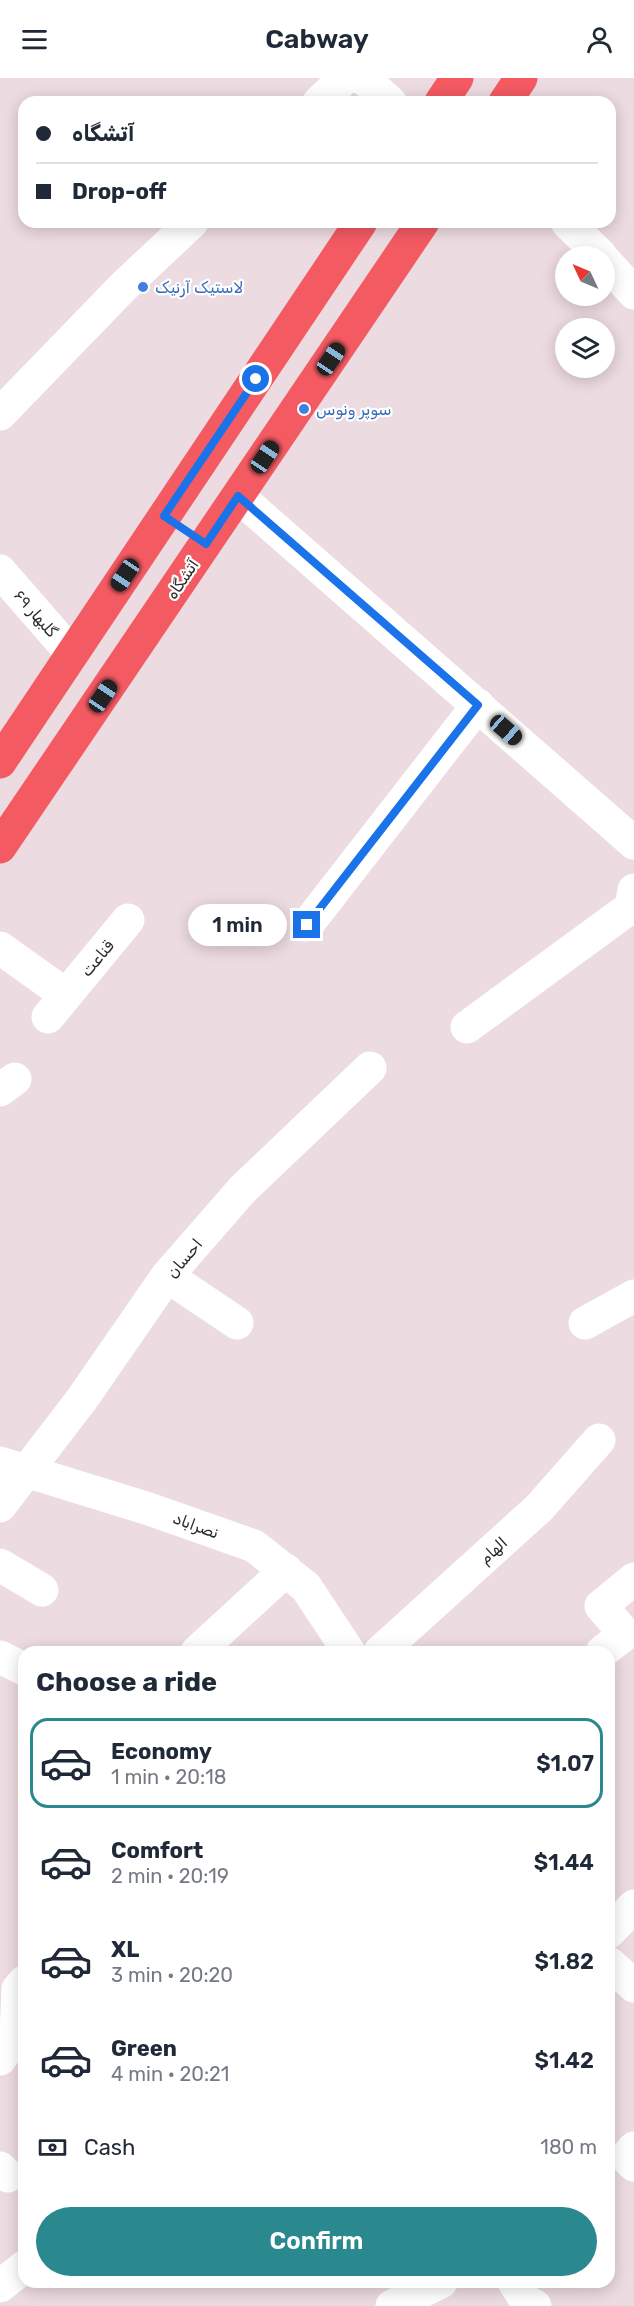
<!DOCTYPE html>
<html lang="en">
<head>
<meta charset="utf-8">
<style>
  body { margin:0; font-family:Rubik,Vazirmatn,sans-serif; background:#f2f2f3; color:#1f2937; height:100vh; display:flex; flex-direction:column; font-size:22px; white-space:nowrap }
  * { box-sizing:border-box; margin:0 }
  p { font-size:20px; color:#747a83 }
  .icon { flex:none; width:33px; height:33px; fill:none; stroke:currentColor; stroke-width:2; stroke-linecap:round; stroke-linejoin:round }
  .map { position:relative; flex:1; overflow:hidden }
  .drawer { position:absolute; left:18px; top:1568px; width:597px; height:642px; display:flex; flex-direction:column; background:#fff; border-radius:18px; box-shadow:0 3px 15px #0003 }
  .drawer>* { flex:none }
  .hud { position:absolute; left:18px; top:18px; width:598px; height:132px; border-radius:18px; box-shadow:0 3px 15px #0003; display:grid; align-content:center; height:132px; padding:0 18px; background:#fff }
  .needle { width:39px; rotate:314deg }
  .controls { position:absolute; left:555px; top:168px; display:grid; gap:12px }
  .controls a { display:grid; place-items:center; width:60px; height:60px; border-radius:50%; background:#fff; box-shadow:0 3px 15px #0003; font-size:30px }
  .end { position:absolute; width:27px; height:27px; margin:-14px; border:8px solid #1a73e8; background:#fff; box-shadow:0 0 0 3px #fff }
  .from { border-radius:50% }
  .bubble { position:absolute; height:42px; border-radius:21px; background:#fff; box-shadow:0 3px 15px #0003; font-size:20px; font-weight:600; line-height:42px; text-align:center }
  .car { position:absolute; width:18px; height:36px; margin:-18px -9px; border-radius:8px; box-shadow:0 0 4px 2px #0007; background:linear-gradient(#222 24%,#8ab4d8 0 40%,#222 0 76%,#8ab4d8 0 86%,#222 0) }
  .hud b { display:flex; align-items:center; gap:21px; height:57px; font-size:22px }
  .hud b+b { border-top:2px solid #e0e1e3 }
  .hud i { width:15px; height:15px; background:#1f2937 }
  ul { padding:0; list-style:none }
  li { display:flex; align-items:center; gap:18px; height:90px; margin:0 12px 9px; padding:0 6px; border:3px solid transparent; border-radius:18px }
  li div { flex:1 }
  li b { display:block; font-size:22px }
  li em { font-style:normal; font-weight:600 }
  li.current { border-color:#2a888f }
  li>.icon { width:54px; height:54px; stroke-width:1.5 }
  h2 { padding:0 18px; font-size:27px; line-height:72px }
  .pay { display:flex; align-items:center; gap:15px; height:66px; padding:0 18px; font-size:22px }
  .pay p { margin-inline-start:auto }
  .action { display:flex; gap:12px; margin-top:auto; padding:12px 18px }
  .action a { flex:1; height:69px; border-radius:36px; background:#2a888f; color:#fff; font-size:24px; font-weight:600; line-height:69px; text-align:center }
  header { display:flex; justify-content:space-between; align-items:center; height:78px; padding:0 18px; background:#fff; font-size:27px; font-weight:600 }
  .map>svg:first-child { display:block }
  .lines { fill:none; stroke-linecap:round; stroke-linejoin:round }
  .minor { stroke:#fff; stroke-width:33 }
  .major { stroke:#f35a62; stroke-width:33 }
  .route { stroke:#1a73e8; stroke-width:8 }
  .shop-dot { fill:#3f7fe0; stroke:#fff; stroke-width:2 }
  .labels { text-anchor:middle; stroke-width:4.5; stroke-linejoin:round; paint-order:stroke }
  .shop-label { font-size:16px; fill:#366cbe; stroke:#fff; text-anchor:start }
  .street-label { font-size:16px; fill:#2a2a2a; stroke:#fff }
</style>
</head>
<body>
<header><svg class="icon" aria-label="menu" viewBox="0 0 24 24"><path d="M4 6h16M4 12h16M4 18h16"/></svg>Cabway<svg class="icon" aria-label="person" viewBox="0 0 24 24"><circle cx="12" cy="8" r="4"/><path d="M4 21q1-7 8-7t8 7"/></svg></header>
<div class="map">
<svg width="634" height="2228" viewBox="0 0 634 2228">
  <rect width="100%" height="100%" fill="#ecdbe0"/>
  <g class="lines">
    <path class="minor" d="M363 0 390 24
      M319 24 345 0
      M567 144 601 178
      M604 182 634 215
      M0 336 123 209 192 144
      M238 418 634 765
      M0 493 72 576
      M307 847 478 627
      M0 870 66 917
      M48 939 128 842
      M467 949 631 829 634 812
      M0 1012 15 1001
      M167 1198 237 1245
      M585 1245 634 1218
      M0 1385 149 1431 254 1468 306 1509 349 1574
      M0 1428 82 1321 167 1198 242 1112 370 990
      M0 1487 42 1512
      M197 1574 286 1492
      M380 1574 539 1430 599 1362
      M602 1574 625 1556 601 1528 634 1501
      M0 1579 24 1591
      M609 1854 634 1828
      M609 1885 634 1908
      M0 1981 16 1957 18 1911 24 1904
      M634 2070 626 2079 634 2087
      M0 2090 8 2098
      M514 2204 526 2223 535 2228
      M0 2208 24 2189
      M392 2228 441 2204"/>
    <path class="major" d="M441 24 457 0
      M505 24 521 0
      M0 684 361 144
      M0 769 423 144"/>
  </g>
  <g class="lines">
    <path class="route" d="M256 301 164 438 206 466 238 418 478 627 307 847"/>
  </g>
  <g class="shop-dot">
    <circle cx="143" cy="209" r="6"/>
    <circle cx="304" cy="331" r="6"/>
  </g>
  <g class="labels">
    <g class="shop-label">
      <text x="155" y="215">لاستیک آرنیک</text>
      <text x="316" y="337">سوپر ونوس</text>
    </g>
    <g class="street-label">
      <text transform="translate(182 501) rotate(-56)" y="6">آتشگاه</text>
      <text transform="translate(36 535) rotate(49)" y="6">۶۹ گلبهار</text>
      <text transform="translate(97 880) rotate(-50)" y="6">قناعت</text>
      <text transform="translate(184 1180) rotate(-50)" y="6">احسان</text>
      <text transform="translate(196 1447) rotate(20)" y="6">نصراباد</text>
      <text transform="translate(493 1472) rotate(-42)" y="6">الهام</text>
    </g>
  </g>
</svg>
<div class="controls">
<a><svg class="needle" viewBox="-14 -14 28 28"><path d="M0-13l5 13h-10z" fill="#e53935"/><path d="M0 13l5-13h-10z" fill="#747a83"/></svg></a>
<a><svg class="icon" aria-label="layers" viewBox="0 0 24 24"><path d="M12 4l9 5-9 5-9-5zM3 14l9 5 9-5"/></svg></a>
</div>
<i class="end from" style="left:256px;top:301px"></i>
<i class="end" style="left:307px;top:847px"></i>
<div class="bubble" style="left:188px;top:826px;width:99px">1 min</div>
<i class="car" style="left:331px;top:281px;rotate:34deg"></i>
<i class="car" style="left:265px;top:379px;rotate:34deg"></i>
<i class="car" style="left:125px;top:497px;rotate:214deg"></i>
<i class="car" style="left:103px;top:618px;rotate:34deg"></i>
<i class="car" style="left:506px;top:652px;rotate:131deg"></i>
<div class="hud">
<b><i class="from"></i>آتشگاه</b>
<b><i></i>Drop-off</b>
</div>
<section class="drawer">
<h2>Choose a ride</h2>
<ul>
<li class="current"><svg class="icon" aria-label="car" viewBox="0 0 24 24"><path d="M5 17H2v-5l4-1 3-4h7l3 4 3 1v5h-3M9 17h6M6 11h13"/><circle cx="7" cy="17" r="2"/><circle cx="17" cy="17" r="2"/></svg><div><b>Economy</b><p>1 min · 20:18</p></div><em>$1.07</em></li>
<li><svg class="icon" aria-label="car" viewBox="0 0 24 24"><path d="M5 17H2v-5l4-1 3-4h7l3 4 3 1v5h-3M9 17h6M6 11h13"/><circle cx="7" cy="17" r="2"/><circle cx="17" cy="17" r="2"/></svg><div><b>Comfort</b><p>2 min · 20:19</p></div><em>$1.44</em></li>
<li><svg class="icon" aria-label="car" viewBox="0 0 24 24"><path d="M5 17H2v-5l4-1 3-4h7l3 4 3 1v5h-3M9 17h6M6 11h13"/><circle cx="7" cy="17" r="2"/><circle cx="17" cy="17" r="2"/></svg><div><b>XL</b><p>3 min · 20:20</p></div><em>$1.82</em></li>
<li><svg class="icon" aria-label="car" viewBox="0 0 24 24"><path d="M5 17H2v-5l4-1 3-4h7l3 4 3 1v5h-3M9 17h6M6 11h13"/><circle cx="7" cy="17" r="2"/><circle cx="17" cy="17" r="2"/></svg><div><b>Green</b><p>4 min · 20:21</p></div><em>$1.42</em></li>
</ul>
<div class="pay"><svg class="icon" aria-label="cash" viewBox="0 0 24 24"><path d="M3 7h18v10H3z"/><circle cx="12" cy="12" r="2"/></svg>Cash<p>180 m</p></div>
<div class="action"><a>Confirm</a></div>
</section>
</div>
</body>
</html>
